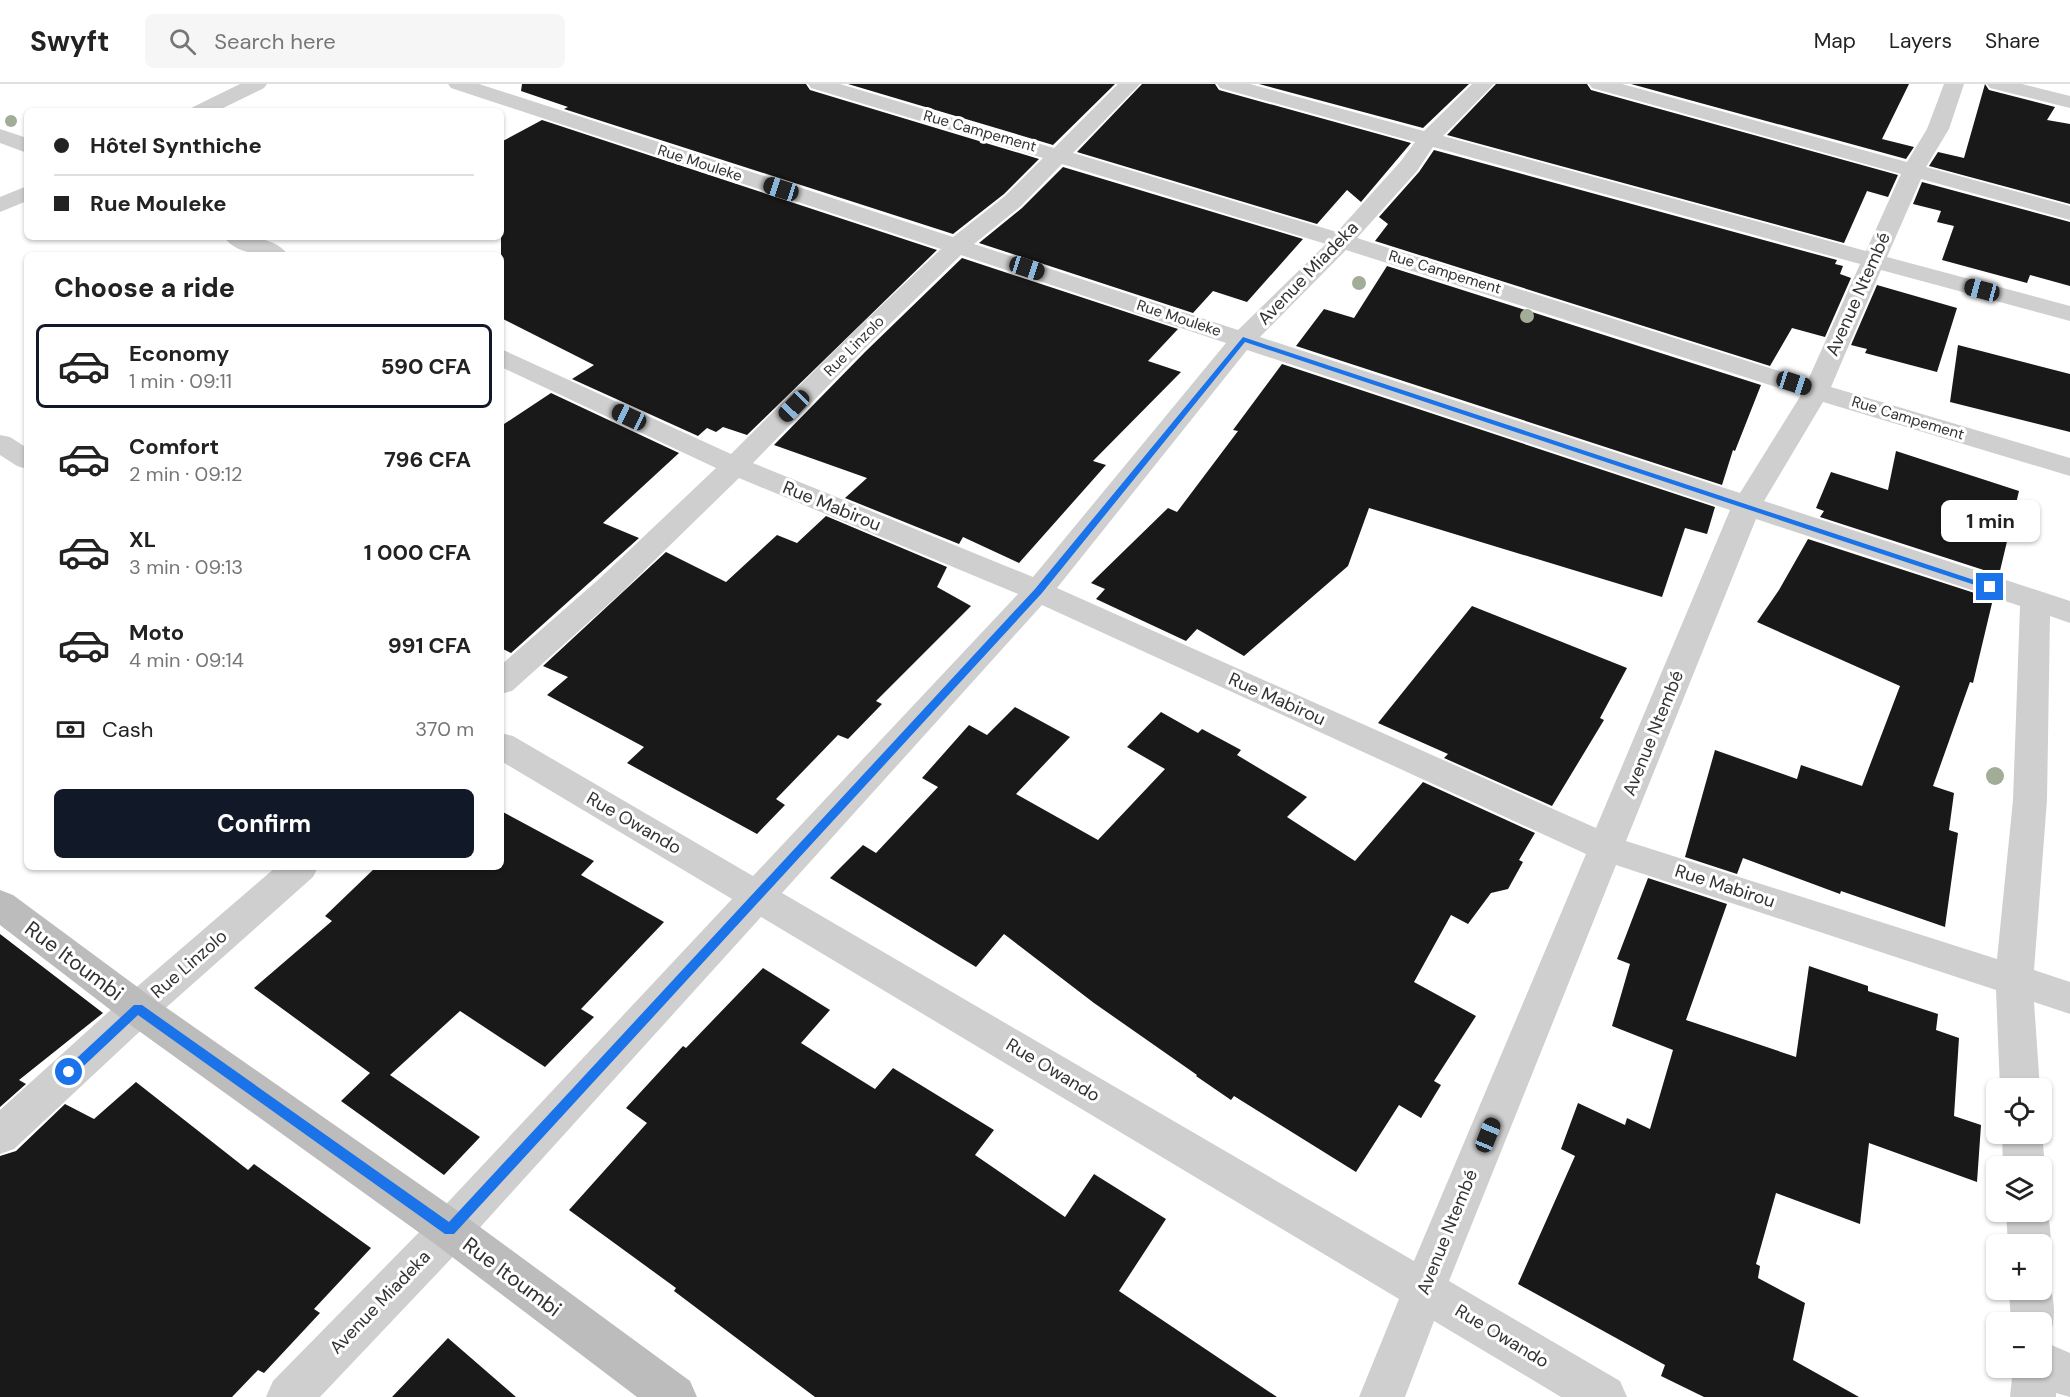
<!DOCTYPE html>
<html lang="en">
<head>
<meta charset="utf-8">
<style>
  body { margin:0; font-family:"DM Sans",sans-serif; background:#f6f6f6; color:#222; height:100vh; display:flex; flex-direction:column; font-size:22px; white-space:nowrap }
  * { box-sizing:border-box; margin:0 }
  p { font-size:20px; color:#767676 }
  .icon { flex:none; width:33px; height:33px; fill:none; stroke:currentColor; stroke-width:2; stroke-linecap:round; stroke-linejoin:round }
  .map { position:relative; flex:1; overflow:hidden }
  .details { position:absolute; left:24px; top:168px; width:480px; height:618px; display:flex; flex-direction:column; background:#fff; border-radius:9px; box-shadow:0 2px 4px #0004 }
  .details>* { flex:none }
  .guide { position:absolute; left:24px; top:24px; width:480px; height:132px; border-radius:9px; box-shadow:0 2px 4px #0004; display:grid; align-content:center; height:132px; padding:0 30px; background:#fff }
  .buttons { position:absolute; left:1986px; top:994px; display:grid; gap:12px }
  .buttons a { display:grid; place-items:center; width:66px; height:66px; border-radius:9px; background:#fff; box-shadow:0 2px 4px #0004; font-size:30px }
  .end { position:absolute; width:27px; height:27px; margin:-14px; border:8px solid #1a73e8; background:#fff; box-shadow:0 0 0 3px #fff }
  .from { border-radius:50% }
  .bubble { position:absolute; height:42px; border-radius:9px; background:#fff; box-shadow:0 2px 4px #0004; font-size:20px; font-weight:700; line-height:42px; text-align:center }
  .car { position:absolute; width:18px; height:36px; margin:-18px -9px; border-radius:8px; box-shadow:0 0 4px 2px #0007; background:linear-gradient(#222 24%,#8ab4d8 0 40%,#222 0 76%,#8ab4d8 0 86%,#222 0) }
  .guide b { display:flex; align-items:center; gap:21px; height:57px; font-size:22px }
  .guide b+b { border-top:2px solid #e0e0e0 }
  .guide i { width:15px; height:15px; background:#222 }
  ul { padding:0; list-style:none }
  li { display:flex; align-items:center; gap:18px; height:84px; margin:0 12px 9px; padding:0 18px; border:3px solid transparent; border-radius:9px }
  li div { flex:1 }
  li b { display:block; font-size:22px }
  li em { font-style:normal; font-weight:700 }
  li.current { border-color:#111827 }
  li>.icon { width:54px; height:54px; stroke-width:1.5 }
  h2 { padding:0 30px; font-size:27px; line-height:72px }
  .pay { display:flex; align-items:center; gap:15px; height:66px; padding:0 30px; font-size:22px }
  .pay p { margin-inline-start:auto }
  .action { display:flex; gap:12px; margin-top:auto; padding:12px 30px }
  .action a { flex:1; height:69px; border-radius:9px; background:#111827; color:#fff; font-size:24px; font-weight:700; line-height:69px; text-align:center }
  header { display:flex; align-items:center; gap:36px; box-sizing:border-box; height:84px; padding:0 30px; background:#fff; border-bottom:2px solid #e0e0e0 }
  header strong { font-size:28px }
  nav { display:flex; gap:33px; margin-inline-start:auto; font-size:21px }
  .search { width:420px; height:54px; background:#f6f6f6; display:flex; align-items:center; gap:15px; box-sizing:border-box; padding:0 21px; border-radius:9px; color:#767676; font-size:22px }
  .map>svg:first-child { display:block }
  .building { fill:#191919 }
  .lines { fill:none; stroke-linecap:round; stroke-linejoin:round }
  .street { fill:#cfcfcf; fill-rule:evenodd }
  .secondary { fill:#bcbcbc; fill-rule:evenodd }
  .tree { fill:#a2ad98 }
  .route { fill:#1a73e8 }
  .labels { text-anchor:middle; stroke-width:6; stroke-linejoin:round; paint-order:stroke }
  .far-street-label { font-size:15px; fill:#323232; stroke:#fff }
  .street-label { font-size:18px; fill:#323232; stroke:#fff }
  .near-street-label { font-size:21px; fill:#323232; stroke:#fff }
</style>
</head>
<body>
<header>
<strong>Swyft</strong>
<div class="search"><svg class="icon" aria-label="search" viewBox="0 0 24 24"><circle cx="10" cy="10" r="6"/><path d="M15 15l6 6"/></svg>Search here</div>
<nav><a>Map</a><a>Layers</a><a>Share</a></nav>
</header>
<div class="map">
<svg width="2070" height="1313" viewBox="0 0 2070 1313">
  <rect width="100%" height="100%" fill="#fff"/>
  <path class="building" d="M522 0H806L810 6 1039 75 1004 110 953 150 564 25 568 23 521 7Z
    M848 0H1115L1053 61Z
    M1142 0H1215L1219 6 1411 59 1361 118 1347 106 1317 140 1077 68Z
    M1259 0H1469L1423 44Z
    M1496 0H1587L1591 6 1898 91 1888 113 1867 107 1844 159 1447 51Z
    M1631 0H1909L1882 55 1914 63 1906 75Z
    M1985 0 1989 6 2055 23 2047 36 2070 40V120L1929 82 1938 68 1964 74Z
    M542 36 937 166 747 351 723 343 716 348 707 344 698 352 572 295 594 281 501 234V58Z
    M1434 66 1837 176 1835 180 1843 182 1840 190 1851 194 1825 253 1792 244 1770 282 1375 157 1388 140 1379 133 1419 88Z
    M1063 83 1303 155 1247 218 1213 207 1193 229 979 159 1022 124Z
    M1922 98 2070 138V202L2030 191 2027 199 1942 176 1954 142 1937 138 1941 127 1913 120Z
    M962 174 1178 245 1148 277 1181 288 1093 377 1106 381 1019 479 963 453 959 460 845 414 867 394 774 361 865 268Z
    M1387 182 1761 301 1735 367 1733 366 1722 401 1296 262 1324 225 1354 234Z
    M1877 201 1957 224 1937 288 1865 269 1867 265 1851 261Z
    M1958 261 2070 290V348L1950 318Z
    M1282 280 1715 423 1707 450 1685 444 1662 513 1369 424 1348 482 1244 572 1197 545 1186 557 1096 515 1105 505 1091 499 1168 424 1177 428 1238 347 1233 346Z
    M551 309 679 369 603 439 639 454 511 569 501 564V342Z
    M1896 367 2019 407 1999 491 1820 433 1824 427 1816 424 1831 388 1888 406Z
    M826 432 947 483 937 503 971 522 876 617 882 620 848 655 838 651 776 715 785 721 757 750 627 679 644 663 547 611 568 593 543 582 666 468 726 498 777 451 797 459Z
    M1808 455 1993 515 1973 599 1970 598 1933 702 1954 709 1949 746 1958 749 1945 843 1841 807 1840 810 1743 774 1737 790 1685 773 1715 666 1797 695 1801 681 1862 702 1900 602 1757 538 1779 506Z
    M1472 522 1627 584 1600 634 1604 636 1552 722 1444 674 1448 670 1378 639Z
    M1015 623 1070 653 1016 710 1098 756 1165 685 1127 663 1161 628 1198 649 1202 645 1241 666 1237 671 1307 713 1287 733 1355 777 1423 698 1535 749 1519 776 1523 778 1508 805 1491 809 1468 840 1451 831 1414 898 1476 932 1434 997 1441 1001 1421 1034 1399 1021 1356 1088 1234 1012 1231 1016 1196 992 1197 991 1094 919 1004 850 976 883 830 794 863 761 876 769 938 703 922 694 969 641 987 651Z
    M501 727 594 777 581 791 664 838 581 925 594 933 545 983 460 927 390 991 480 1053 444 1091 341 1017 370 989 254 904 332 837 325 832 376 783H501Z
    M1648 794 1727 820 1686 936 1796 973 1809 882 1868 902V907L1938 930 1936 946 1959 954 1954 1032 1981 1041 1977 1098 1869 1059 1860 1140 1776 1109 1756 1180 1760 1182 1758 1194 1805 1219 1793 1276 1859 1313H1704L1661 1292 1665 1281 1518 1200 1575 1072 1561 1065 1578 1019 1625 1041 1627 1034 1650 1045 1673 966 1612 942 1630 880 1617 875Z
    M0 850 103 929 19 996 26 1000 0 1023Z
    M763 884 830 926 801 959 875 1005 893 984 994 1046 975 1071 1065 1133 1094 1090 1166 1135 1119 1207 1277 1313H815L674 1207 676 1204 569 1126 647 1039 626 1024 683 962 686 964Z
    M136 998 248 1086 254 1080 371 1164 314 1225 320 1229 264 1289 258 1286 232 1313H0V1072L16 1067 65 1020 94 1035Z
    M448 1254 516 1313H392Z"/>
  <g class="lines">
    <path class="street" d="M240 0H267L264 4 217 27H189L193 23Z
      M448 0H479L953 153 1005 112 1043 74 811 4 808 0H840L1054 64 1118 0H1140L1073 69 1337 148 1401 77 1415 58 1220 4 1217 0H1250L1424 47 1472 0H1494L1443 52 1866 167 1901 90 1592 4 1589 0H1622L1907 78 1927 45 1944 0H1964L1949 45 1926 83 2070 122V136L1921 95 1887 173 2070 222V237L1881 186 1831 303 2070 374V392L1823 318 1764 417 2070 517V539L2050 532 2047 716 2034 886 2070 898V930L2034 918 2040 1005H2000L1996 906 1616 781 1449 1197 1620 1297 1627 1313H1561L1434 1237 1405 1313H1359L1399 1215 761 833 465 1160 320 1313H266L273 1297 435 1132 732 815 501 677V649L513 652 753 792 1018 510 739 394 621 509 512 607 501 610V581L599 495 716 384 501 283V265L731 370 845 256 941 165 451 4ZM1433 63 1860 180 1808 296 1357 154 1417 87ZM1062 80 1326 160 1238 246 974 160 1021 122ZM1346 166 1801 311 1740 409 1260 253ZM961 171 1226 259 1033 493 753 379 863 266ZM1247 266 1730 426 1596 744 1057 504ZM1756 435 2020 522 2013 716 1997 875 1626 757ZM1042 521 1586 770 1414 1177 782 809Z
      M1987 0H2022L2070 12V24L1990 4Z
      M0 45 27 54V69L0 59Z
      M27 102V117L0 128V113Z
      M224 153C245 153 275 152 288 171 267 171 237 172 224 153Z
      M0 351 10 353 27 364V385L17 382 0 371Z
      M276 783H318L313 793 151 937 14 1065 0 1070V1026L125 913Z
      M2042 1048 2045 1083 2042 1090V1083H2003L2002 1050Z
      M2042 1114C2049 1131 2057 1162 2042 1176V1161H2008L2006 1128H2042Z
      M2042 1189 2046 1191C2055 1212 2057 1233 2049 1254L2042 1257 2070 1269V1313L2056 1309V1313H2010L2013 1284H2042V1239H2011L2009 1206H2042Z"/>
    <path class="secondary" d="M0 806 13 811 151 913 465 1132 690 1297 697 1313H637L435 1160 125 937 0 841Z"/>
  </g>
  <g class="tree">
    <circle cx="11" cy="37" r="6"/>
    <circle cx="1359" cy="199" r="7"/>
    <circle cx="1527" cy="232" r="7"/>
    <circle cx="1995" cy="692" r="9"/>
  </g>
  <path class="route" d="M1243 253 1995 503 1987 505 1245 258 1042 509 454 1150H445L138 931 73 992H65V985L134 921H142L449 1138 1035 505Z"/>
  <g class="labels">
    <g class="far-street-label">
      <text transform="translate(980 47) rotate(16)" y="5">Rue Campement</text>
      <text transform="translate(700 79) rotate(18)" y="5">Rue Mouleke</text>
      <text transform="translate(1445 188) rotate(17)" y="5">Rue Campement</text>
      <text transform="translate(1179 234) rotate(18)" y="5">Rue Mouleke</text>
      <text transform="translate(854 262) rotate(-45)" y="5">Rue Linzolo</text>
      <text transform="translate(1908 334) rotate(17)" y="5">Rue Campement</text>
    </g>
    <g class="street-label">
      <text transform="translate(1308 189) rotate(-46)" y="6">Avenue Miadeka</text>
      <text transform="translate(1858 210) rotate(-66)" y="6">Avenue Ntembé</text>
      <text transform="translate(832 422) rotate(22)" y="6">Rue Mabirou</text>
      <text transform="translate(1277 615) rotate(24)" y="6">Rue Mabirou</text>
      <text transform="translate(1653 649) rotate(-68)" y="6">Avenue Ntembé</text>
      <text transform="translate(634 739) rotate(30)" y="6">Rue Owando</text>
      <text transform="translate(1725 802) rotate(18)" y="6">Rue Mabirou</text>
      <text transform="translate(189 880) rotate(-41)" y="6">Rue Linzolo</text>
      <text transform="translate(1053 986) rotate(31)" y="6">Rue Owando</text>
      <text transform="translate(1447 1148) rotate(-68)" y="6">Avenue Ntembé</text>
      <text transform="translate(380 1218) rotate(-46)" y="6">Avenue Miadeka</text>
      <text transform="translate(1502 1252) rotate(31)" y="6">Rue Owando</text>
    </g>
    <g class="near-street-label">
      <text transform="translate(74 877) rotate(37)" y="7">Rue Itoumbi</text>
      <text transform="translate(512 1193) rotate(37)" y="7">Rue Itoumbi</text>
    </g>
  </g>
</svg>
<div class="buttons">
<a><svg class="icon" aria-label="locate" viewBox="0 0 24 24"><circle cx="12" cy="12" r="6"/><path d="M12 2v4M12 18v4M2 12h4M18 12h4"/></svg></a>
<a><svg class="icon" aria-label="layers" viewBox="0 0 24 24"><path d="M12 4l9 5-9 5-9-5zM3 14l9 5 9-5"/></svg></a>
<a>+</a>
<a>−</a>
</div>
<i class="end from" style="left:69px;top:988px"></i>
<i class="end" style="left:1990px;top:503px"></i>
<div class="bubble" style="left:1941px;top:416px;width:99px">1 min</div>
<i class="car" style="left:781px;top:105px;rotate:288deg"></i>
<i class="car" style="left:1027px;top:184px;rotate:108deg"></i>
<i class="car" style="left:1982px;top:206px;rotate:285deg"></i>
<i class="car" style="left:1794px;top:299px;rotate:108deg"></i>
<i class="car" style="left:794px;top:322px;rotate:224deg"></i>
<i class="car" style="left:629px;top:333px;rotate:295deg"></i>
<i class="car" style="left:1488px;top:1051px;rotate:22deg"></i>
<div class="guide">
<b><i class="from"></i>Hôtel Synthiche</b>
<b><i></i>Rue Mouleke</b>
</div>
<section class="details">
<h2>Choose a ride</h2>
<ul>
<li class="current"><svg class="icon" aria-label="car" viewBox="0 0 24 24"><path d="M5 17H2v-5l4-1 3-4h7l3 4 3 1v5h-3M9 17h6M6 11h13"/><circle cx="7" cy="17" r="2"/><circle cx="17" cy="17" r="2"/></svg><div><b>Economy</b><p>1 min · 09:11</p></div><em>590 CFA</em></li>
<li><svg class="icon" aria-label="car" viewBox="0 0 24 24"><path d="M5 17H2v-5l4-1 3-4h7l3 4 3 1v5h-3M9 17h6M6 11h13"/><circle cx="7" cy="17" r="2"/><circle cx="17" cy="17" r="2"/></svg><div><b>Comfort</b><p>2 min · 09:12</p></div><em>796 CFA</em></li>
<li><svg class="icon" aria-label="car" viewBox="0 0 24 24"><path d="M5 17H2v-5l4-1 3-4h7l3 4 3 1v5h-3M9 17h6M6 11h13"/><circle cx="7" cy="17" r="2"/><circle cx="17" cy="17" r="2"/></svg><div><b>XL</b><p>3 min · 09:13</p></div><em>1 000 CFA</em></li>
<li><svg class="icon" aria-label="car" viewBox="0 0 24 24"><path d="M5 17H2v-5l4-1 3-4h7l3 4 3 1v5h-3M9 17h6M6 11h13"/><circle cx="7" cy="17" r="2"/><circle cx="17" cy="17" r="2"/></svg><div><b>Moto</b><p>4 min · 09:14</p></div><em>991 CFA</em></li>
</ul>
<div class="pay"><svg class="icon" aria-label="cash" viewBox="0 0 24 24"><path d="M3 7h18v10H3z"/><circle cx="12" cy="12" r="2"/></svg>Cash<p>370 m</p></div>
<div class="action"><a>Confirm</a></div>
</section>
</div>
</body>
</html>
